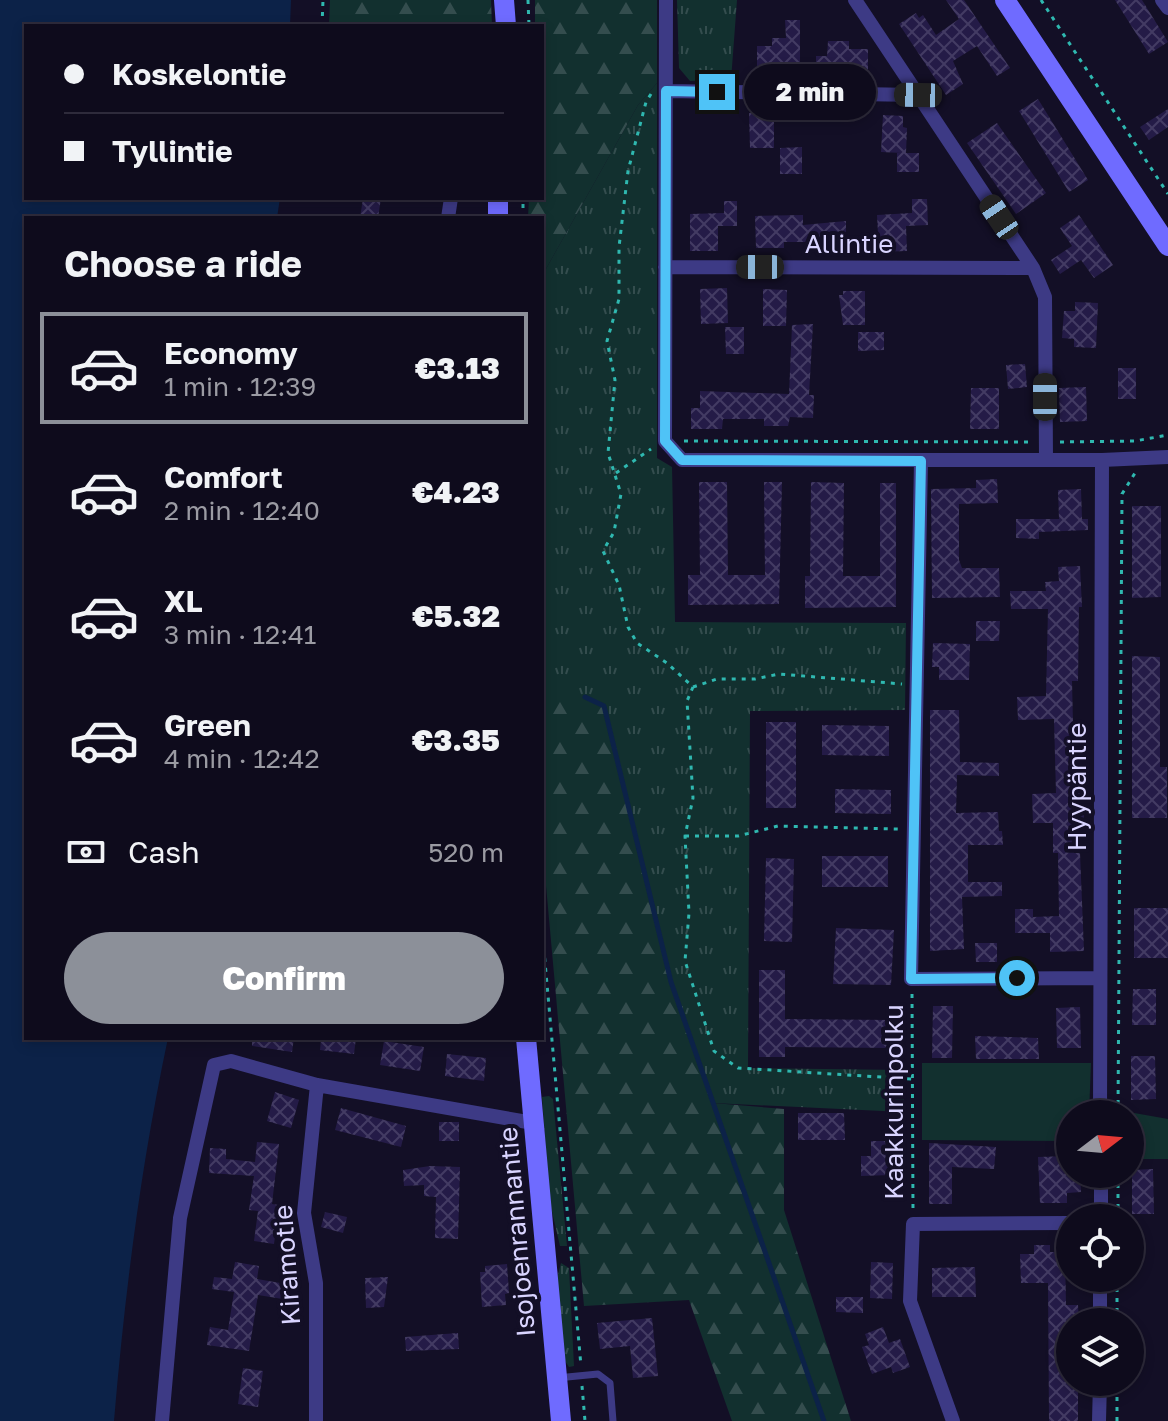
<!DOCTYPE html>
<html lang="en">
<head>
<meta charset="utf-8">
<style>
  body { margin:0; font-family:"Golos Text",sans-serif; background:#171425; color:#f1f3f6; height:100vh; display:flex; flex-direction:column; font-size:30px; white-space:nowrap }
  * { box-sizing:border-box; margin:0 }
  p { font-size:26px; color:#9b9ba3 }
  .icon { flex:none; width:44px; height:44px; fill:none; stroke:currentColor; stroke-width:2; stroke-linecap:round; stroke-linejoin:round }
  .map { position:relative; flex:1; overflow:hidden }
  .side { position:absolute; left:24px; top:216px; width:520px; height:824px; display:flex; flex-direction:column; background:#0e0b1c; border-radius:0px; box-shadow:0 4px 12px #0003,0 0 0 2px #2e2b3b }
  .side>* { flex:none }
  .hud { position:absolute; left:24px; top:24px; width:520px; height:176px; border-radius:0px; box-shadow:0 4px 12px #0003,0 0 0 2px #2e2b3b; display:grid; align-content:center; height:176px; padding:0 40px; background:#0e0b1c }
  .needle { width:52px; rotate:74deg }
  .controls { position:absolute; left:1056px; top:1100px; display:grid; gap:16px }
  .controls a { display:grid; place-items:center; width:88px; height:88px; border-radius:50%; background:#0e0b1c; box-shadow:0 4px 12px #0003,0 0 0 2px #2e2b3b; font-size:40px }
  .end { position:absolute; width:36px; height:36px; margin:-18px; border:10px solid #4fc3f7; background:#111; box-shadow:0 0 0 4px #111 }
  .from { border-radius:50% }
  .bubble { position:absolute; height:56px; border-radius:28px; background:#0e0b1c; box-shadow:0 4px 12px #0003,0 0 0 2px #2e2b3b; font-size:26px; font-weight:800; line-height:56px; text-align:center }
  .car { position:absolute; width:24px; height:48px; margin:-24px -12px; border-radius:10px; box-shadow:0 0 6px 2px #0007; background:linear-gradient(#222 24%,#8ab4d8 0 40%,#222 0 76%,#8ab4d8 0 86%,#222 0) }
  .hud b { display:flex; align-items:center; gap:28px; height:76px; font-size:30px }
  .hud b+b { border-top:2px solid #2e2b3b }
  .hud i { width:20px; height:20px; background:#f1f3f6 }
  ul { padding:0; list-style:none }
  li { display:flex; align-items:center; gap:24px; height:112px; margin:0 16px 12px; padding:0 24px; border:4px solid transparent; border-radius:0px }
  li div { flex:1 }
  li b { display:block; font-size:30px }
  li em { font-style:normal; font-weight:800 }
  li.on { border-color:#8c9099 }
  li>.icon { width:72px; height:72px; stroke-width:1.5 }
  h2 { padding:0 40px; font-size:36px; line-height:96px }
  .pay { display:flex; align-items:center; gap:20px; height:88px; padding:0 40px; font-size:30px }
  .pay p { margin-inline-start:auto }
  .primary-button { display:flex; gap:16px; margin-top:auto; padding:16px 40px }
  .primary-button a { flex:1; height:92px; border-radius:48px; background:#8c9099; color:#fff; font-size:32px; font-weight:800; line-height:92px; text-align:center }
  .map>svg:first-child { display:block }
  .grass { fill:url(#grass-tufts) }
  .forest { fill:url(#forest-firs) }
  .park { fill:#12302f }
  .water { fill:#0c2248 }
  .lines { fill:none; stroke-linecap:round; stroke-linejoin:round }
  .stream { stroke:#0c2248; stroke-width:5 }
  .building { fill:url(#building-cross-hatch) }
  .path { stroke:#2fb8b0; stroke-width:3; stroke-dasharray:4 6; stroke-linecap:butt }
  .lane { stroke:#3d3a85; stroke-width:7 }
  .street { stroke:#3d3a85; stroke-width:14 }
  .secondary { stroke:#6f6bff; stroke-width:20 }
  .route { stroke:#4fc3f7; stroke-width:10 }
  .labels { text-anchor:middle; stroke-width:8; stroke-linejoin:round; paint-order:stroke }
  .street-label { font-size:26px; fill:#d9d4ff; stroke:#130f26 }
</style>
</head>
<body>
<div class="map">
<svg width="1168" height="1421" viewBox="0 0 1168 1421">
  <defs>
    <pattern id="grass-tufts" width="24" height="20" patternUnits="userSpaceOnUse" patternTransform="scale(2)"><rect width="24" height="20" fill="#12302f"/><path d="M3 7l-1-3M5 7V3M7 7l1-3M15 17l-1-3M17 17v-4M19 17l1-3" fill="none" stroke="#344d4e"/></pattern>
    <pattern id="forest-firs" width="22" height="20" patternUnits="userSpaceOnUse" patternTransform="scale(2)"><rect width="22" height="20" fill="#12302f"/><path d="M5 1l3.5 6h-7zM16 11l3.5 6h-7z" fill="#344d4e"/></pattern>
    <pattern id="building-cross-hatch" width="8" height="8" patternUnits="userSpaceOnUse" patternTransform="scale(2)"><rect width="8" height="8" fill="#241b47"/><path d="M0 0l8 8M0 8l8-8" fill="none" stroke="#433b63"/></pattern>
  </defs>
  <rect width="100%" height="100%" fill="#130f26"/>
  <path class="grass" d="M677 0H737L731 80 690 81 679 68Z
    M657 83V458L672 467 675 622 906 623 905 710 750 711 748 1068 904 1070V1112L713 1103 671 982 542 698V276L638 105Z
    M549 1096 553 1099 567 1246H560L550 1203 542 1097Z
    M561 1263 569 1268 574 1366 569 1367 565 1361 557 1279Z"/>
  <path class="forest" d="M330 0H491L492 26H329Z
    M535 0H657V83L638 105 542 276V218H528L529 198H542V26H535Z
    M585 697 604 706 671 982 713 1103 784 1109V1210L851 1421H732L689 1300 584 1306 542 841V698Z"/>
  <path class="park" d="M922 1063H1091L1089 1114H1070V1141L922 1140Z
    M1123 1111 1168 1119V1159H1130V1114H1123Z"/>
  <path class="water" d="M0 0H291L290 26H26V198H280L277 218H26V1038H168C141 1165 125 1291 114 1421H0Z"/>
  <g class="lines">
    <path class="stream" d="M585 697 604 706 671 982 824 1421"/>
  </g>
  <path class="building" d="M946 0H964L1010 68 997 76 977 46 953 61 963 84 946 95 899 24 916 13 919 18 923 15 936 35 959 19Z
    M1115 0H1142L1168 42 1149 54Z
    M785 20H800V65H781V78H757V46H772V38H786Z
    M828 41H849V49H868V72H850V79H816V56H827Z
    M1038 99 1088 180 1069 192 1019 111Z
    M1168 109V127L1149 140 1140 127Z
    M749 113H774V148H750Z
    M883 115 903 116V127L907 128 906 153H919V172H897V153H902L881 152Z
    M997 123 1046 193 1016 214 967 143Z
    M802 147V174H780V148Z
    M363 198H381L378 218H360Z
    M912 199H927L928 225 906 226 907 251 879 252 877 215 912 213Z
    M724 201H737V226H718V251H690V214L724 213Z
    M803 215V225L846 221V250L817 251V242H784V248H756L755 216Z
    M1079 215 1113 265 1094 278 1081 260 1060 274 1051 260 1072 246 1060 228Z
    M727 288 728 323 701 324 700 289Z
    M763 289 787 290 786 326H763Z
    M843 291H865V325H843L839 295H843Z
    M1075 302 1098 303 1096 348 1074 347V339L1062 338 1064 311H1075Z
    M813 324 809 395H814L813 418 790 417 788 426H764V419H723L722 429H691V408H700V391L789 394 792 325Z
    M725 327H744V354H726Z
    M858 332H884V350L858 351Z
    M1025 364 1027 387 1008 389 1006 365Z
    M1118 368H1136V399H1118Z
    M1086 387 1087 421 1060 422 1059 388Z
    M971 388H999V429H970Z
    M997 479 998 503 959 504V560L962 568H999L1000 597 932 598 931 489 976 488V480Z
    M699 482H727L728 575H765L764 482H782L779 604 688 605V575H700Z
    M811 482 844 483 843 576H880V483H896V607L805 608V576H810Z
    M1081 489 1082 519H1088V530L1039 532V539L1016 538V519H1059L1058 490Z
    M1132 506H1161V597L1132 598Z
    M1080 566 1082 607H1079L1078 681H1072L1074 767H1083L1084 822H1074V853H1080L1084 951 1050 952V933H1015V909H1033V917L1059 916 1058 853H1053V823H1033L1032 794 1056 793 1054 719 1018 720 1017 697 1046 696 1048 609H1011L1010 591H1046L1045 582 1059 581 1058 567Z
    M976 621H1000L999 641H976Z
    M933 643 970 644 969 680H939V667H932Z
    M1132 656 1160 657V767H1167V818H1132Z
    M930 710H959L960 762 999 763V776L957 775 956 813 998 812 999 831H1002L1003 845H968V882H1002V896L962 897 964 949 930 951Z
    M766 722H796V808H766Z
    M822 725 889 726V756L822 755Z
    M835 789 891 790V814L835 813Z
    M822 856H888V887H822Z
    M766 858 794 859 792 942 764 941Z
    M1134 908H1168V958H1134Z
    M836 928 894 930 891 985 833 984Z
    M975 943H997V962H976Z
    M759 970H785V1019L891 1020V1048L785 1047V1057H759Z
    M1133 989H1156V1025H1132Z
    M933 1006H953L952 1058H932Z
    M1080 1007 1081 1048H1057L1056 1008Z
    M975 1036 1038 1038 1039 1059H976Z
    M252 1038H294L292 1052 252 1046Z
    M321 1038H356L354 1054 320 1050Z
    M384 1041 424 1047 420 1071 380 1065Z
    M447 1054 486 1058 484 1081 445 1076Z
    M1131 1056H1155L1156 1099 1131 1100Z
    M275 1092 299 1100 291 1128 267 1121Z
    M341 1108 406 1126 401 1147 335 1130Z
    M798 1113H844L845 1140H798Z
    M439 1122H459V1141H439Z
    M871 1141H891V1175L861 1176V1156H871Z
    M257 1142 279 1144 272 1204 279 1205 274 1244 254 1241 258 1211 249 1210 254 1176 209 1173 210 1148 226 1149V1159L255 1162Z
    M929 1143 996 1147 994 1169 952 1167V1204H929Z
    M1068 1156 1070 1174H1080L1081 1192 1067 1193V1203H1040L1038 1157Z
    M430 1166 460 1167 458 1239 435 1238 436 1197 424 1196V1185L404 1186 403 1170Z
    M1153 1169 1154 1214H1132V1170Z
    M325 1212 347 1217 343 1233 321 1227Z
    M1034 1245H1050V1252H1065L1066 1305H1078L1079 1322H1070V1382H1078V1421H1049L1048 1283H1021L1020 1254H1034Z
    M235 1262 259 1266 257 1279 292 1285 289 1300 258 1295 249 1351 207 1345 210 1327 228 1330 234 1292 212 1289 214 1277 232 1279Z
    M871 1262 893 1263 892 1299 870 1298Z
    M507 1264 509 1293 505 1294 506 1305 482 1307 480 1272H485V1266Z
    M975 1267 976 1297H932V1268Z
    M388 1277 384 1307 366 1308 365 1278Z
    M836 1297H863V1313L836 1312Z
    M652 1318 658 1376 633 1378 630 1346 600 1349 597 1323Z
    M883 1327 889 1343 900 1339 910 1367 893 1373 891 1367 872 1374 862 1347 869 1345 865 1334Z
    M458 1333 459 1349 406 1351 405 1337Z
    M243 1368 263 1371 258 1407 238 1404Z"/>
  <g class="lines">
    <path class="path" d="M528 0 529 26
      M1041 0 1168 194
      M322 26 323 0
      M651 94 646 102 628 171 619 247V299L607 341 615 380 608 453 621 494 614 532 603 551 619 585 628 627 637 643 667 663 693 687 687 701 693 798 685 836 689 913 685 961 714 1051 738 1068 912 1079
      M523 218V198
      M684 441 1033 442
      M1060 442 1135 441 1168 435
      M616 473 651 449
      M693 687 717 679H755L779 674 902 684
      M685 836H738L778 826 898 829
      M542 928 581 1366
      M912 994 913 1211
      M1118 1114 1122 494 1135 473
      M1118 1218V1174
      M1117 1322V1278
      M582 1386 585 1421
      M1117 1421V1382"/>
    <path class="lane" d="M557 1378 598 1374 610 1383 613 1421"/>
    <path class="street" d="M666 0 665 441 682 460H1102L1168 457
      M855 0 1033 268 1045 297 1046 459
      M1162 0 1168 8
      M666 91 918 95
      M448 218 451 198
      M665 267 1033 268
      M921 461 911 979 1100 978
      M1100 1114 1102 460
      M1101 1174V1218
      M1100 1322V1278
      M162 1421 180 1218 214 1065 231 1061 317 1085 533 1123
      M316 1421V1283L304 1213 317 1085
      M953 1421 910 1301 913 1224 1070 1223
      M1099 1421 1100 1382"/>
    <path class="secondary" d="M504 0 506 26
      M1005 0 1168 246
      M498 218V198
      M526 1038 561 1421"/>
  </g>
  <g class="lines">
    <path class="route" d="M717 92 666 91 665 441 682 460 921 461 911 979 1017 978"/>
  </g>
  <g class="labels">
    <g class="street-label">
      <text x="849" y="253">Allintie</text>
      <text transform="translate(1077 787) rotate(-90)" y="9">Hyypäntie</text>
      <text transform="translate(894 1102) rotate(-90)" y="9">Kaakkurinpolku</text>
      <text transform="translate(517 1232) rotate(-95)" y="9">Isojoenrannantie</text>
      <text transform="translate(287 1265) rotate(-94)" y="9">Kiramotie</text>
    </g>
  </g>
</svg>
<div class="controls">
<a><svg class="needle" viewBox="-14 -14 28 28"><path d="M0-13l5 13h-10z" fill="#e53935"/><path d="M0 13l5-13h-10z" fill="#9b9ba3"/></svg></a>
<a><svg class="icon" aria-label="locate" viewBox="0 0 24 24"><circle cx="12" cy="12" r="6"/><path d="M12 2v4M12 18v4M2 12h4M18 12h4"/></svg></a>
<a><svg class="icon" aria-label="layers" viewBox="0 0 24 24"><path d="M12 4l9 5-9 5-9-5zM3 14l9 5 9-5"/></svg></a>
</div>
<i class="end from" style="left:1017px;top:978px"></i>
<i class="end" style="left:717px;top:92px"></i>
<div class="bubble" style="left:744px;top:64px;width:132px">2 min</div>
<i class="car" style="left:918px;top:95px;rotate:271deg"></i>
<i class="car" style="left:999px;top:217px;rotate:326deg"></i>
<i class="car" style="left:760px;top:267px;rotate:270deg"></i>
<i class="car" style="left:1045px;top:397px;rotate:0deg"></i>
<div class="hud">
<b><i class="from"></i>Koskelontie</b>
<b><i></i>Tyllintie</b>
</div>
<section class="side">
<h2>Choose a ride</h2>
<ul>
<li class="on"><svg class="icon" aria-label="car" viewBox="0 0 24 24"><path d="M5 17H2v-5l4-1 3-4h7l3 4 3 1v5h-3M9 17h6M6 11h13"/><circle cx="7" cy="17" r="2"/><circle cx="17" cy="17" r="2"/></svg><div><b>Economy</b><p>1 min · 12:39</p></div><em>€3.13</em></li>
<li><svg class="icon" aria-label="car" viewBox="0 0 24 24"><path d="M5 17H2v-5l4-1 3-4h7l3 4 3 1v5h-3M9 17h6M6 11h13"/><circle cx="7" cy="17" r="2"/><circle cx="17" cy="17" r="2"/></svg><div><b>Comfort</b><p>2 min · 12:40</p></div><em>€4.23</em></li>
<li><svg class="icon" aria-label="car" viewBox="0 0 24 24"><path d="M5 17H2v-5l4-1 3-4h7l3 4 3 1v5h-3M9 17h6M6 11h13"/><circle cx="7" cy="17" r="2"/><circle cx="17" cy="17" r="2"/></svg><div><b>XL</b><p>3 min · 12:41</p></div><em>€5.32</em></li>
<li><svg class="icon" aria-label="car" viewBox="0 0 24 24"><path d="M5 17H2v-5l4-1 3-4h7l3 4 3 1v5h-3M9 17h6M6 11h13"/><circle cx="7" cy="17" r="2"/><circle cx="17" cy="17" r="2"/></svg><div><b>Green</b><p>4 min · 12:42</p></div><em>€3.35</em></li>
</ul>
<div class="pay"><svg class="icon" aria-label="cash" viewBox="0 0 24 24"><path d="M3 7h18v10H3z"/><circle cx="12" cy="12" r="2"/></svg>Cash<p>520 m</p></div>
<div class="primary-button"><a>Confirm</a></div>
</section>
</div>
</body>
</html>
